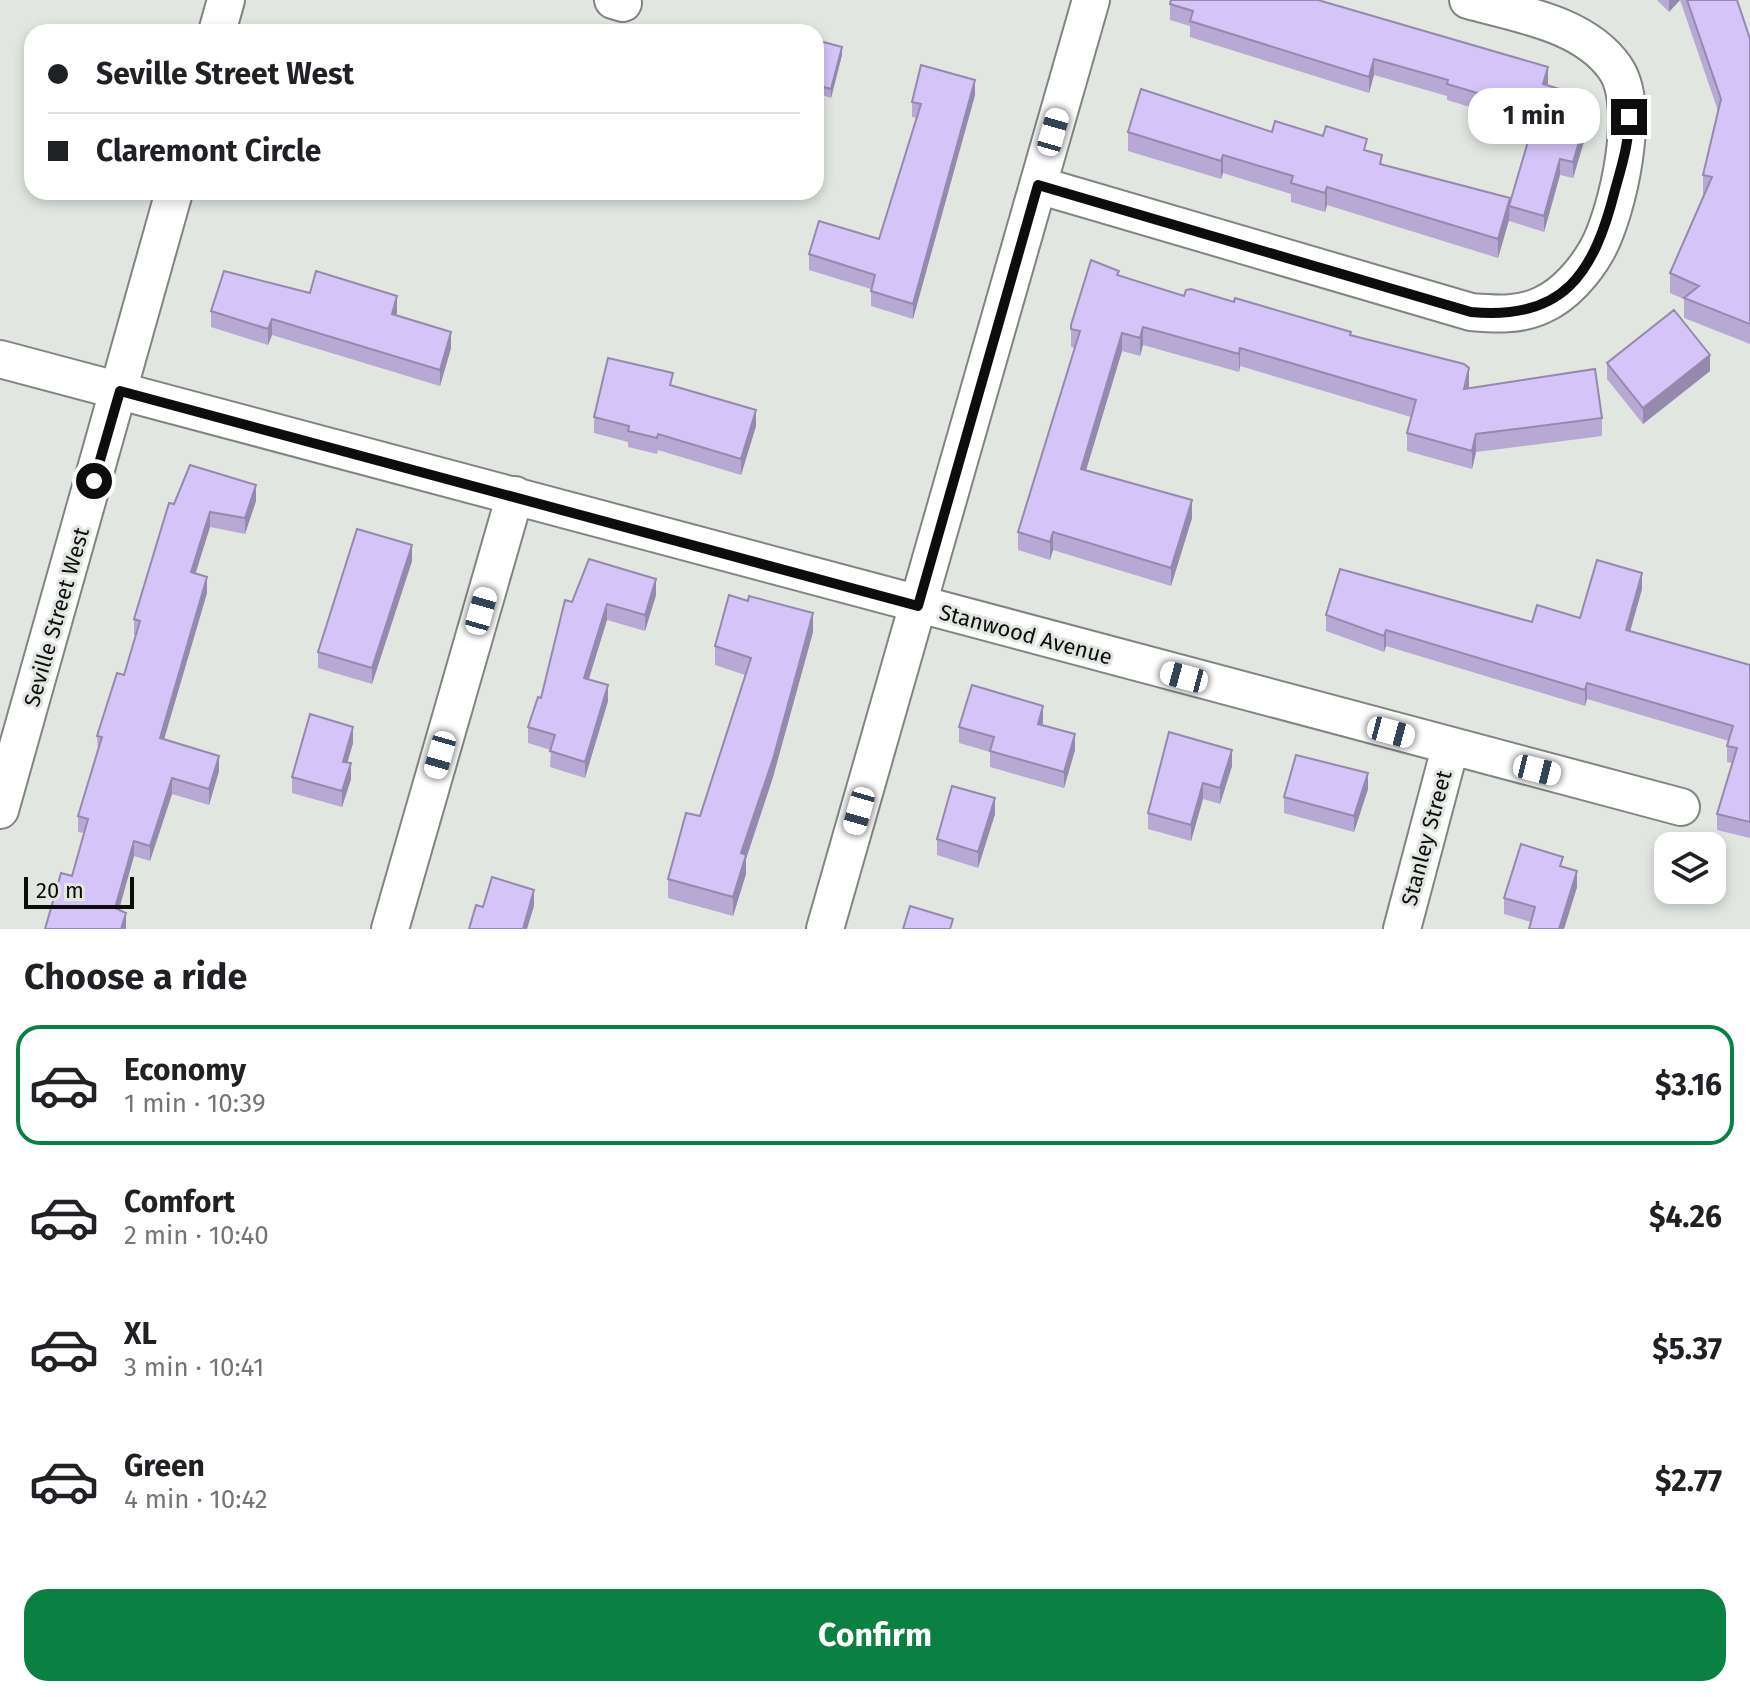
<!DOCTYPE html>
<html lang="en">
<head>
<meta charset="utf-8">
<style>
  body { margin:0; font-family:"Fira Sans",sans-serif; background:#f2f2f2; color:#202124; height:100vh; display:flex; flex-direction:column; font-size:30px; white-space:nowrap }
  * { box-sizing:border-box; margin:0 }
  p { font-size:26px; color:#757577 }
  .icon { flex:none; width:44px; height:44px; fill:none; stroke:currentColor; stroke-width:2; stroke-linecap:round; stroke-linejoin:round }
  .map { position:relative; height:929px; overflow:hidden }
  .panel { display:flex; flex-direction:column; background:#fff; flex:1 }
  .panel>* { flex:none }
  .guide { position:absolute; left:24px; top:24px; width:800px; height:176px; border-radius:24px; box-shadow:0 4px 12px #0003; display:grid; align-content:center; height:176px; padding:0 24px; background:#fff }
  .tools { position:absolute; left:1654px; top:832px; display:grid; gap:16px }
  .tools a { display:grid; place-items:center; width:72px; height:72px; border-radius:16px; background:#fff; box-shadow:0 4px 12px #0003; font-size:40px }
  .scale { position:absolute; left:24px; bottom:20px; width:110px; box-sizing:border-box; padding-left:8px; border:4px solid #0c0d0c; border-top:0; font-size:22px; line-height:28px; white-space:nowrap; color:#0c0d0c; -webkit-text-stroke:6px #e1e6e1; paint-order:stroke }
  .end { position:absolute; width:36px; height:36px; margin:-18px; border:10px solid #0c0d0c; background:#fff; box-shadow:0 0 0 4px #fff }
  .from { border-radius:50% }
  .bubble { position:absolute; height:56px; border-radius:24px; background:#fff; box-shadow:0 4px 12px #0003; font-size:26px; font-weight:700; line-height:56px; text-align:center }
  .car { position:absolute; width:24px; height:48px; margin:-24px -12px; border-radius:10px; box-shadow:0 0 6px 2px #0007; background:linear-gradient(#fff 24%,#345 0 40%,#fff 0 76%,#345 0 86%,#fff 0) }
  .guide b { display:flex; align-items:center; gap:28px; height:76px; font-size:30px }
  .guide b+b { border-top:2px solid #e0e0e0 }
  .guide i { width:20px; height:20px; background:#202124 }
  ul { padding:0; list-style:none }
  li { display:flex; align-items:center; gap:24px; height:120px; margin:0 16px 12px; padding:0 8px; border:4px solid transparent; border-radius:24px }
  li div { flex:1 }
  li b { display:block; font-size:30px }
  li em { font-style:normal; font-weight:700 }
  li.selected { border-color:#0b8043 }
  li>.icon { width:72px; height:72px; stroke-width:1.5 }
  h2 { padding:0 24px; font-size:36px; line-height:96px }
  .action { display:flex; gap:16px; margin-top:auto; padding:16px 24px }
  .action a { flex:1; height:92px; border-radius:24px; background:#0b8043; color:#fff; font-size:32px; font-weight:700; line-height:92px; text-align:center }
  .map>svg:first-child { display:block }
  .lines { fill:none; stroke-linecap:round; stroke-linejoin:round }
  .minor-casing { stroke:#818581; stroke-width:40 }
  .minor { stroke:#fff; stroke-width:36 }
  .wall { fill:#b7a9d4 }
  .shaded-wall { fill:#9589ad }
  .building { fill:#d5c4f7; stroke:#9589ad; stroke-width:2 }
  .route { stroke:#0c0d0c; stroke-width:10 }
  .labels { text-anchor:middle; stroke-width:6; stroke-linejoin:round; paint-order:stroke }
  .street-label { font-size:22px; fill:#0c0d0c; stroke:#e1e6e1 }
</style>
</head>
<body>
<div class="map">
<svg width="1750" height="929" viewBox="0 0 1750 929">
  <rect width="100%" height="100%" fill="#e1e6e1"/>
  <g class="lines">
    <g class="minor-casing">
      <path id="minor" d="M613 0 623 3
        M217 32 226 0
        M1038 185 1471 312C1495 314 1519 316 1542 305 1565 295 1585 271 1597 250 1618 212 1642 105 1615 68 1584 23 1517 14 1468 0
        M0 359 1681 807
        M0 810 174 192
        M390 929 515 495
        M825 929 1091 0
        M1402 929 1450 748"/>
    </g>
    <use href="#minor" class="minor"/>
  </g>
  <path class="wall" d="M1657 0H1680L1669 12Z
    M1680 0H1737L1750 39V344L1684 318V299L1670 293V273L1704 195H1703V175L1718 111Z
    M1170 4 1548 83 1547 86 1592 115 1573 178 1560 175 1544 232 1509 221V220L1498 258 1327 205 1325 212 1291 202V194L1223 173 1221 179 1128 151V132H1272L1367 151 1382 164 1510 202 1528 142 1480 127V110L1447 100V96L1374 75 1369 93 1190 37V26L1170 20Z
    M816 40 842 55 831 98 816 93Z
    M975 95 913 319 871 306V289L809 270V254L879 239 917 118 912 117V102Z
    M582 192H633V194H582Z
    M1119 276 1184 296 1351 336 1469 386V388L1602 418V436L1476 452 1472 469 1407 451V433L1411 417 1240 366 1239 372 1143 345 1140 356 1122 351 1086 470 1192 518 1171 586 1053 550 1050 560 1018 550V532L1075 348 1071 347V325Z
    M310 293 397 312 396 315 451 348 440 386 272 335 268 345 211 327V311Z
    M1607 363 1710 371 1643 424 1607 379Z
    M673 386 756 426 741 475 658 450 657 454 628 447V442L594 433V417Z
    M256 501 245 534 210 527 195 574 207 593 164 739 219 771 209 805 172 794 150 861 134 856 119 910 126 929 72 876 84 833 78 832V816L98 751 97 736 124 675 136 635H134V619L174 504Z
    M412 561 372 684 318 668V652Z
    M1642 589 1630 631 1750 665V838L1717 830V814L1732 763 1727 762V746L1729 741 1587 699 1585 706 1386 646 1384 652 1326 631V615L1532 622 1580 618Z
    M656 595 645 631 607 620 589 679 608 701 585 778 550 767 551 750 528 743V727L541 698 572 602Z
    M813 632 773 777 746 859V874L733 916 668 898V879L700 816 745 675 715 665V646Z
    M1043 722 1042 725 1075 750 1064 788 990 767V752L959 743V727Z
    M353 743 347 763 351 779 342 807 292 793V777Z
    M1232 766 1220 804 1203 799 1191 841 1148 829V813Z
    M1368 789 1354 832 1284 813V797Z
    M995 814 978 868 937 855V839Z
    M1563 867 1577 887 1564 929H1529L1531 922 1504 914V898Z"/>
  <path class="shaded-wall" d="M1669 0H1680L1669 12Z
    M842 47V55L831 98V89Z
    M1374 59V75L1369 93V77Z
    M1548 67V83L1543 100V84Z
    M975 80V95L913 319V304Z
    M1592 99V115L1573 178V162Z
    M1223 155V173L1221 179V161Z
    M1560 159V175L1544 232V216Z
    M1327 187V205L1325 212V193Z
    M1510 198 1509 220 1498 258V239Z
    M397 296V312L392 330V314Z
    M272 319V335L268 345V329Z
    M1143 327V345L1140 356V338Z
    M451 332V348L440 386V370Z
    M1122 333V351L1081 487V469Z
    M1240 348V366L1239 372V354Z
    M1710 355V371L1643 424V408Z
    M1469 368V386L1464 407V389Z
    M756 410V426L741 475V459Z
    M1476 434V452L1472 469V451Z
    M256 485V501L245 534V518Z
    M1192 500V518L1171 586V568Z
    M210 512V527L191 588V572Z
    M1053 532V550L1050 560V542Z
    M412 545V561L372 684V668Z
    M1642 573V589L1626 646V630Z
    M207 577V593L160 753V738Z
    M656 579V595L645 631V615Z
    M607 604V620L584 694V678Z
    M813 613V632L773 777 746 859V874L733 916V897L741 853Z
    M1386 630V646L1384 652V636Z
    M1587 683V699L1585 706V690Z
    M608 685V701L585 778V762Z
    M1043 706V722L1038 740V724Z
    M353 727V743L343 778V762Z
    M1075 734V750L1064 788V772Z
    M1232 750V766L1220 804V788Z
    M219 756V771L209 805V789Z
    M351 763V779L342 807V791Z
    M1368 773V789L1354 832V816Z
    M172 778V794L150 861V846Z
    M1203 783V799L1191 841V825Z
    M995 798V814L978 868V852Z
    M134 841V856L115 923V908Z
    M1577 871V887L1564 929H1559Z
    M534 890V906L527 929H523Z
    M126 913V929H121Z"/>
  <path class="building" d="M1171 0H1318L1548 67 1543 84 1592 99 1573 162 1560 159 1544 216 1509 206 1532 128 1480 111 1484 95 1447 84 1448 80 1374 59 1369 77 1190 21 1193 11 1170 4Z
    M1687 0H1737L1750 39V324L1684 298 1699 286 1670 273 1712 177 1703 175 1721 99Z
    M816 40 842 47 831 89 816 85Z
    M921 65 975 80 913 304 871 291 875 275 809 254 819 221 879 239 921 104 912 102Z
    M1141 89 1272 132 1275 121 1323 136 1326 126 1367 139 1364 150 1382 155 1380 164 1510 198 1498 239 1327 187 1325 193 1291 183 1293 176 1223 155 1221 161 1128 132Z
    M1091 260 1119 271 1117 275 1184 296 1186 290 1191 289 1234 302 1235 298 1351 332 1350 335 1464 364 1469 368 1464 389 1595 369 1602 418 1476 434 1472 451 1407 433 1416 400 1240 348 1239 354 1143 327 1140 338 1122 333 1081 469 1192 500 1171 568 1053 532 1050 542 1018 532 1080 331 1071 329V325Z
    M224 271 310 293 316 271 397 296 392 314 451 332 440 370 272 319 268 329 211 311Z
    M1674 310 1710 355 1643 408 1607 363Z
    M608 358 673 373 670 385 756 410 741 459 658 434 657 438 628 431 629 426 594 417Z
    M190 465 256 485 245 518 210 512 191 572 207 577 160 738 219 756 209 789 172 778 150 846 134 841 115 908 126 913 121 929H45L61 873 72 876 88 819 78 816 102 737 97 736 117 673 124 675 140 621 134 619 169 503 174 504Z
    M357 529 412 545 372 668 318 652Z
    M589 559 656 579 645 615 607 604 584 678 608 685 585 762 550 751 555 735 528 727 538 697 541 698 565 600 572 602Z
    M1597 560 1642 573 1626 630 1750 665V822L1717 814 1737 748 1727 746 1733 726 1587 683 1585 690 1386 630 1384 636 1326 615 1340 569 1532 622 1537 605 1580 618Z
    M729 595 748 601 749 596 813 613 773 759 741 853 746 855 733 897 668 879 686 813 700 816 751 658 715 646Z
    M972 685 1043 706 1038 724 1075 734 1064 772 990 751 994 737 959 727Z
    M310 714 353 727 343 762 351 763 342 791 292 777Z
    M1169 732 1232 750 1220 788 1203 783 1191 825 1148 813Z
    M1296 755 1368 773 1354 816 1284 797Z
    M952 786 995 798 978 852 937 839Z
    M1521 844 1563 857 1560 866 1577 871 1559 929H1529L1535 907 1504 898Z
    M492 877 534 890 523 929H469L476 905 483 907Z
    M910 906 953 919 950 929H903Z"/>
  <g class="lines">
    <path class="route" d="M94 481 120 391 918 606 1038 185 1471 312C1564 321 1594 273 1615 190 1622 165 1629 143 1629 117"/>
  </g>
  <g class="labels">
    <g class="street-label">
      <text transform="translate(56 617) rotate(-74)" y="8">Seville Street West</text>
      <text transform="translate(1026 634) rotate(15)" y="8">Stanwood Avenue</text>
      <text transform="translate(1426 838) rotate(-75)" y="8">Stanley Street</text>
    </g>
  </g>
</svg>
<div class="tools">
<a><svg class="icon" aria-label="layers" viewBox="0 0 24 24"><path d="M12 4l9 5-9 5-9-5zM3 14l9 5 9-5"/></svg></a>
</div>
<div class="scale">20 m</div>
<i class="end from" style="left:94px;top:481px"></i>
<i class="end" style="left:1629px;top:117px"></i>
<div class="bubble" style="left:1468px;top:88px;width:132px">1 min</div>
<i class="car" style="left:1053px;top:132px;rotate:16deg"></i>
<i class="car" style="left:481px;top:611px;rotate:16deg"></i>
<i class="car" style="left:1184px;top:677px;rotate:285deg"></i>
<i class="car" style="left:1391px;top:732px;rotate:105deg"></i>
<i class="car" style="left:440px;top:755px;rotate:196deg"></i>
<i class="car" style="left:1537px;top:770px;rotate:104deg"></i>
<i class="car" style="left:859px;top:811px;rotate:196deg"></i>
<div class="guide">
<b><i class="from"></i>Seville Street West</b>
<b><i></i>Claremont Circle</b>
</div>
</div>
<section class="panel">
<h2>Choose a ride</h2>
<ul>
<li class="selected"><svg class="icon" aria-label="car" viewBox="0 0 24 24"><path d="M5 17H2v-5l4-1 3-4h7l3 4 3 1v5h-3M9 17h6M6 11h13"/><circle cx="7" cy="17" r="2"/><circle cx="17" cy="17" r="2"/></svg><div><b>Economy</b><p>1 min · 10:39</p></div><em>$3.16</em></li>
<li><svg class="icon" aria-label="car" viewBox="0 0 24 24"><path d="M5 17H2v-5l4-1 3-4h7l3 4 3 1v5h-3M9 17h6M6 11h13"/><circle cx="7" cy="17" r="2"/><circle cx="17" cy="17" r="2"/></svg><div><b>Comfort</b><p>2 min · 10:40</p></div><em>$4.26</em></li>
<li><svg class="icon" aria-label="car" viewBox="0 0 24 24"><path d="M5 17H2v-5l4-1 3-4h7l3 4 3 1v5h-3M9 17h6M6 11h13"/><circle cx="7" cy="17" r="2"/><circle cx="17" cy="17" r="2"/></svg><div><b>XL</b><p>3 min · 10:41</p></div><em>$5.37</em></li>
<li><svg class="icon" aria-label="car" viewBox="0 0 24 24"><path d="M5 17H2v-5l4-1 3-4h7l3 4 3 1v5h-3M9 17h6M6 11h13"/><circle cx="7" cy="17" r="2"/><circle cx="17" cy="17" r="2"/></svg><div><b>Green</b><p>4 min · 10:42</p></div><em>$2.77</em></li>
</ul>
<div class="action"><a>Confirm</a></div>
</section>
</body>
</html>
